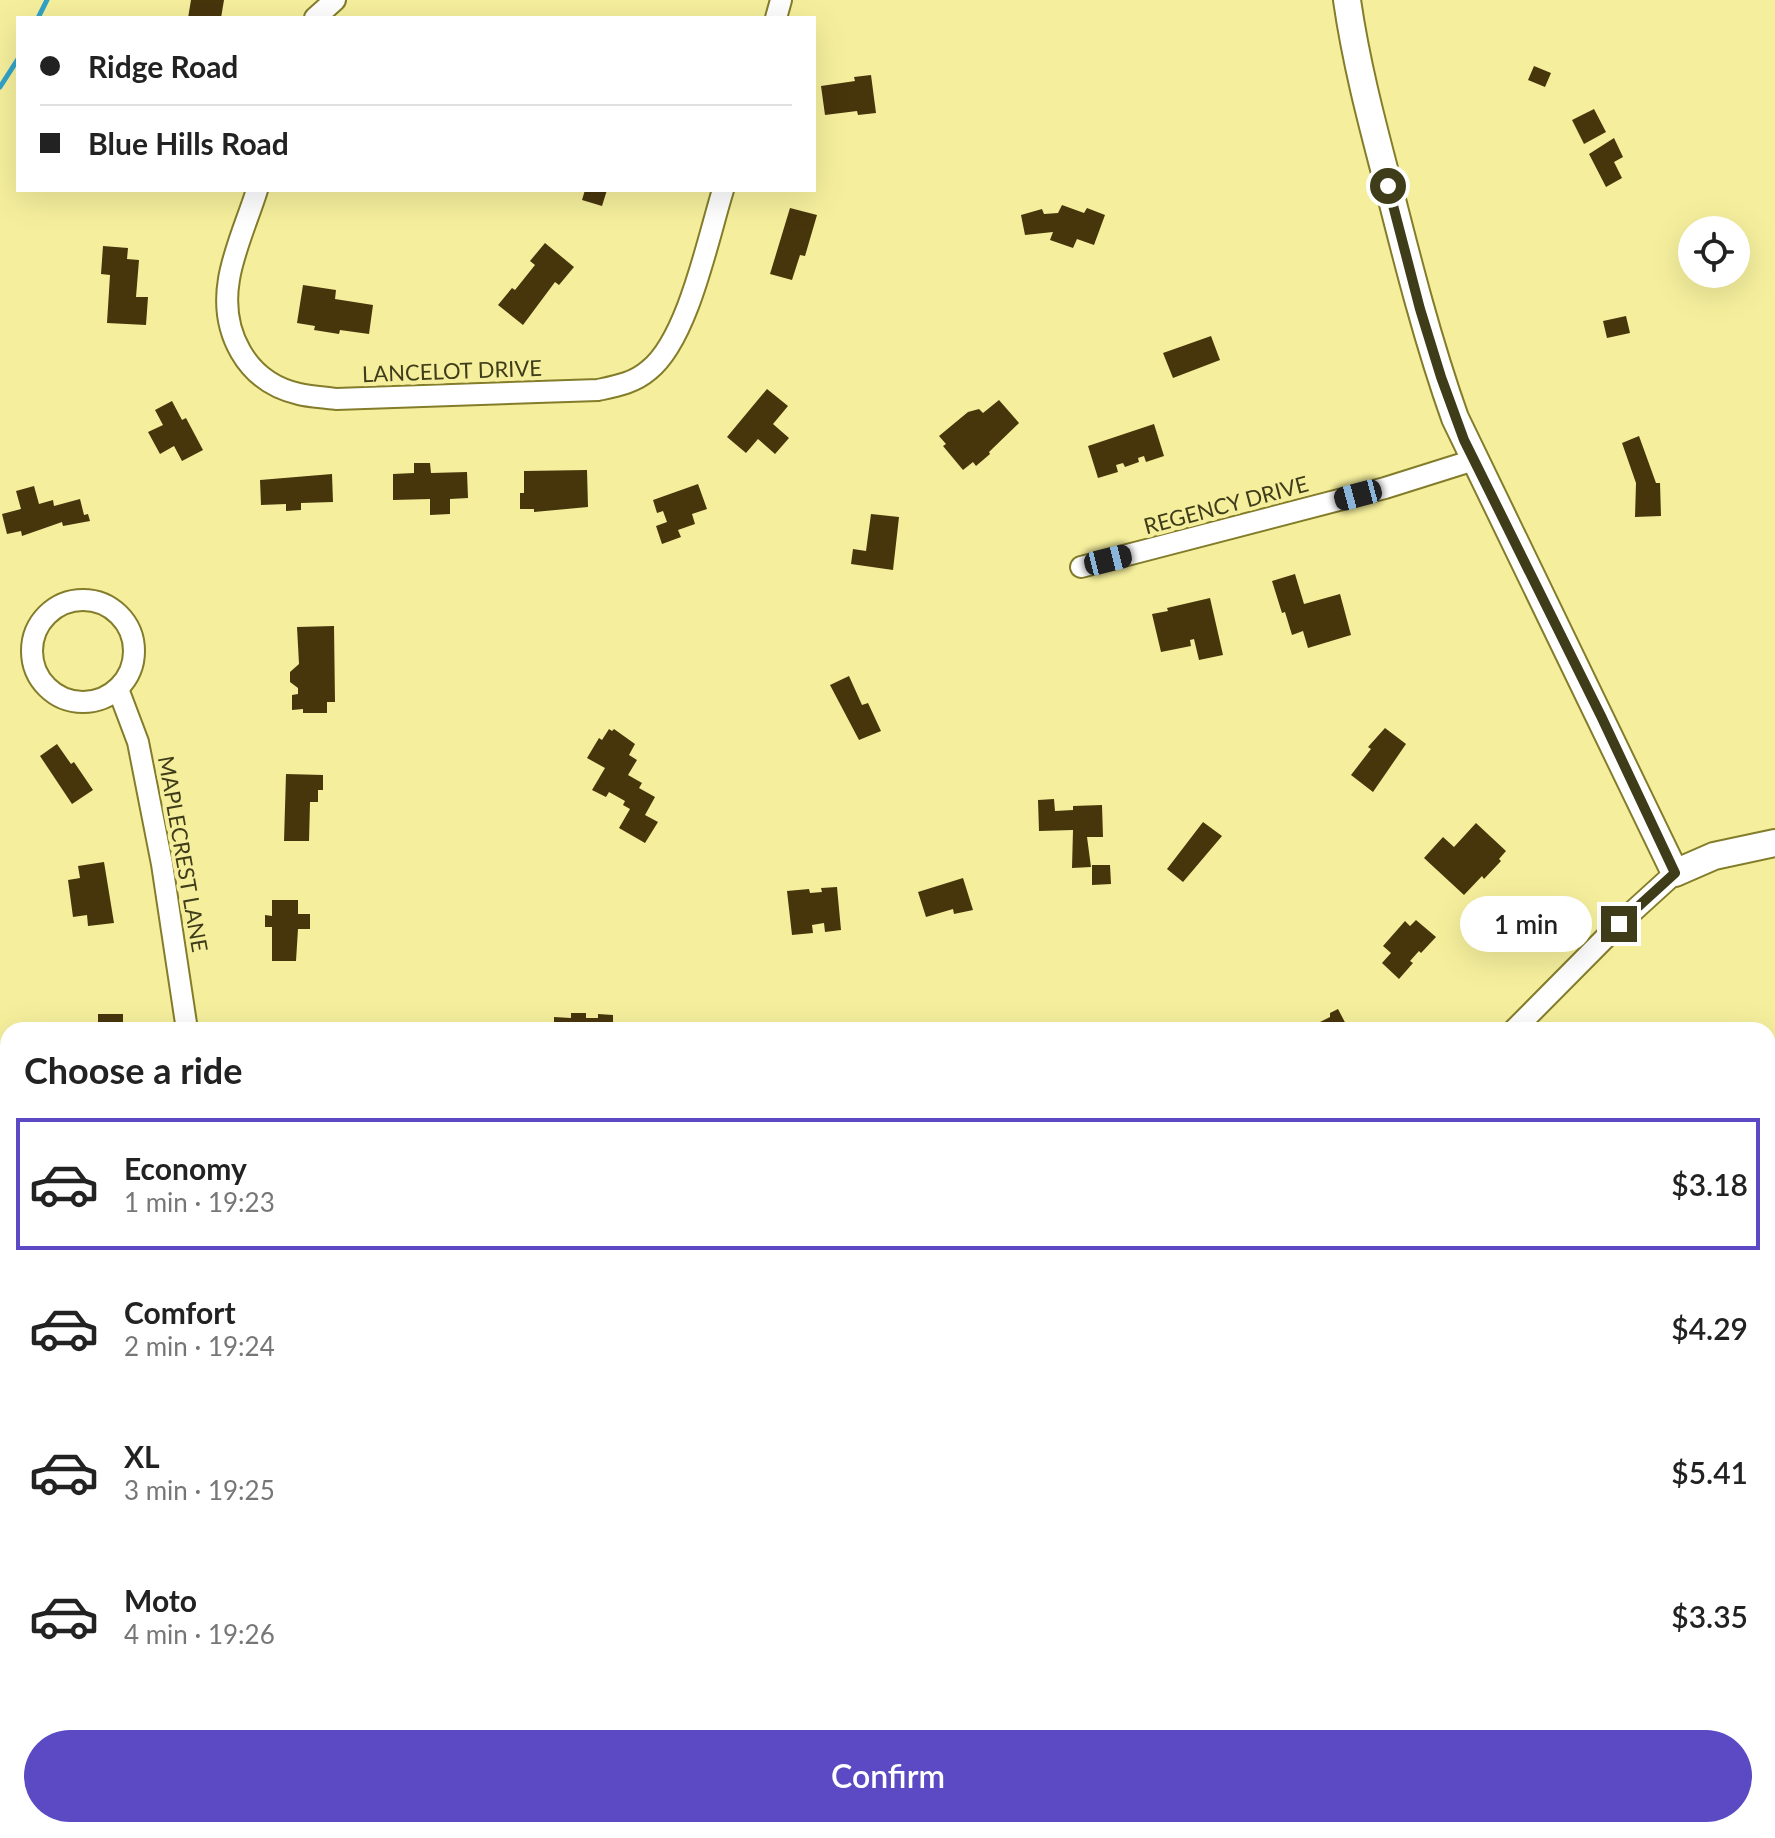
<!DOCTYPE html>
<html lang="en">
<head>
<meta charset="utf-8">
<style>
  body { margin:0; font-family:Lato,sans-serif; background:#f2f2f2; color:#222; height:100vh; display:flex; flex-direction:column; font-size:30px; white-space:nowrap }
  * { box-sizing:border-box; margin:0 }
  p { font-size:26px; color:#767676 }
  .icon { flex:none; width:44px; height:44px; fill:none; stroke:currentColor; stroke-width:2; stroke-linecap:round; stroke-linejoin:round }
  .map { position:relative; flex:1; overflow:hidden }
  .side { position:absolute; left:0px; top:1022px; width:1776px; height:816px; display:flex; flex-direction:column; background:#fff; border-radius:24px 24px 0 0; box-shadow:0 8px 32px #0002 }
  .side>* { flex:none }
  .guide { position:absolute; left:16px; top:16px; width:800px; height:176px; border-radius:0px; box-shadow:0 8px 32px #0002; display:grid; align-content:center; height:176px; padding:0 24px; background:#fff }
  .fabs { position:absolute; left:1678px; top:216px; display:grid; gap:16px }
  .fabs a { display:grid; place-items:center; width:72px; height:72px; border-radius:50%; background:#fff; box-shadow:0 8px 32px #0002; font-size:40px }
  .end { position:absolute; width:36px; height:36px; margin:-18px; border:10px solid #3f3c1a; background:#fff; box-shadow:0 0 0 4px #fff }
  .from { border-radius:50% }
  .bubble { position:absolute; height:56px; border-radius:28px; background:#fff; box-shadow:0 8px 32px #0002; font-size:26px; font-weight:600; line-height:56px; text-align:center }
  .car { position:absolute; width:24px; height:48px; margin:-24px -12px; border-radius:10px; box-shadow:0 0 6px 2px #0007; background:linear-gradient(#222 24%,#8ab4d8 0 40%,#222 0 76%,#8ab4d8 0 86%,#222 0) }
  .guide b { display:flex; align-items:center; gap:28px; height:76px; font-size:30px }
  .guide b+b { border-top:2px solid #e0e0e0 }
  .guide i { width:20px; height:20px; background:#222 }
  ul { padding:0; list-style:none }
  li { display:flex; align-items:center; gap:24px; height:132px; margin:0 16px 12px; padding:0 8px; border:4px solid transparent; border-radius:0px }
  li div { flex:1 }
  li b { display:block; font-size:30px }
  li em { font-style:normal; font-weight:600 }
  li.active { border-color:#5b4ac3 }
  li>.icon { width:72px; height:72px; stroke-width:1.5 }
  h2 { padding:0 24px; font-size:36px; line-height:96px }
  .cta { display:flex; gap:16px; margin-top:auto; padding:16px 24px }
  .cta a { flex:1; height:92px; border-radius:48px; background:#5b4ac3; color:#fff; font-size:32px; font-weight:600; line-height:92px; text-align:center }
  .map>svg:first-child { display:block }
  .lines { fill:none; stroke-linecap:round; stroke-linejoin:round }
  .stream { stroke:#32a2c7; stroke-width:5 }
  .building { fill:#47350c }
  .minor-casing { stroke:#837c2a; stroke-width:24 }
  .tertiary-casing { stroke:#837c2a; stroke-width:30 }
  .minor { stroke:#fff; stroke-width:20 }
  .tertiary { stroke:#fff; stroke-width:26 }
  .route { stroke:#3f3c1a; stroke-width:10 }
  .labels { text-anchor:middle; stroke-width:8; stroke-linejoin:round; paint-order:stroke }
  .street-label { font-size:22px; fill:#3f3c1a; stroke:#f5ef9d }
</style>
</head>
<body>
<div class="map">
<svg width="1775" height="1838" viewBox="0 0 1775 1838">
  <rect width="100%" height="100%" fill="#f5ef9d"/>
  <g class="lines">
    <path class="stream" d="M38 18 47 0
      M0 87 18 59"/>
  </g>
  <path class="building" d="M191 0H224L221 18H188Z
    M1534 66 1551 73 1545 87 1528 80Z
    M871 75 876 113 858 115 857 111 825 115 821 86 855 81 854 77Z
    M1594 109 1606 132 1584 144 1572 120Z
    M1614 138 1623 157 1614 162 1622 178 1606 187 1589 154Z
    M585 190H607L602 206 582 200Z
    M1062 205 1084 213 1087 208 1105 215 1094 245 1077 239 1073 248 1050 240 1053 232 1025 235 1021 215 1042 209 1044 214 1058 213Z
    M790 208 817 215 805 256 800 255 792 280 770 274Z
    M545 243 574 267 559 285 555 282 523 325 498 305 512 288 515 290 535 265 530 261Z
    M103 246 128 248 127 259 139 260 136 297H148L146 325 107 323 110 275 101 274Z
    M303 285 336 290 335 299 373 305 369 334 340 330 339 334 314 330 315 326 297 323Z
    M1626 316 1630 333 1607 338 1603 321Z
    M1211 336 1220 360 1173 378 1163 353Z
    M767 389 788 406 773 424 789 438 775 454 758 439 746 453 727 437Z
    M999 400 1019 423 989 452 990 454 976 466 973 462 963 470 943 446 946 444 939 436 968 412 979 409 983 413Z
    M172 401 182 420 186 418 203 450 182 461 174 446 160 454 148 432 163 425 155 410Z
    M1154 424 1164 456 1146 462 1144 456 1138 458 1139 462 1125 467 1123 463 1116 465 1118 472 1098 478 1088 446Z
    M1639 436 1656 483H1660L1661 516 1635 517 1636 483 1622 443Z
    M414 463H430L431 473 467 472 468 498 450 499V514L430 515V499L393 500V474L414 473Z
    M587 470 588 507 534 512V509H520V493H524V471Z
    M332 474 333 502 301 503V510L286 511V504L261 505 260 480Z
    M698 484 707 509 692 514 695 524 678 530 681 537 662 544 656 526 667 522 663 511 657 513 653 500Z
    M34 486 39 504 53 500 54 506 80 499 84 515 88 514 90 521 63 526 62 522 22 536 21 531 7 534 2 514 21 509 16 491Z
    M871 514 899 517 893 570 851 564 853 549 866 551Z
    M1295 574 1304 604 1340 594 1351 635 1308 648 1303 631 1292 635 1285 612 1282 613 1272 581Z
    M1210 598 1223 655 1199 660 1194 639 1190 640 1191 646 1161 652 1152 614 1168 611 1167 608Z
    M334 626 335 702H327V713H303V709L292 710V695L298 694V688L290 682V672L299 664 297 627Z
    M849 676 862 705 868 703 881 731 859 740 830 685Z
    M1385 728 1406 744 1373 792 1351 775 1371 749 1368 747Z
    M609 729 612 731 614 729 635 744 629 755 637 760 628 775 642 783 639 788 655 797 645 815 658 822 645 843 619 828 630 809 623 805 625 801 609 792 606 797 592 790 605 768 587 758 599 738 602 740Z
    M57 744 71 764 74 762 93 790 72 804 40 756Z
    M286 774 323 775V790H318V802H310L309 841H284Z
    M1054 799 1055 811 1073 810V806L1102 805 1103 837H1087L1091 867 1072 868 1073 830 1039 831 1038 800Z
    M1203 822 1222 836 1183 882 1167 869Z
    M1476 823 1506 851 1499 859 1501 861 1484 879 1482 876 1464 895 1424 858 1443 837 1454 847Z
    M104 862 114 923 88 926 87 915 73 917 68 880 80 878 78 866Z
    M1092 865H1110L1111 884 1092 885Z
    M963 878 973 910 954 914 953 909 926 917 918 892Z
    M837 887 841 930 825 932 824 923 812 925 813 933 792 935 787 891 809 889 810 893 822 892 821 888Z
    M272 900H298V914H310V929H298L296 961H272V927H265V915L272 916Z
    M1416 920 1436 937 1421 953 1419 951 1410 961 1413 963 1399 979 1382 963 1391 953 1383 946 1405 921 1410 926Z
    M1338 1009 1349 1030H1293L1302 1025 1304 1030 1330 1017V1013Z
    M571 1013H586V1018H598V1014L613 1015V1030H554V1017L571 1018Z
    M98 1014H123V1030H98Z
    M1060 1023H1115L1114 1030H1060Z
    M229 1830H250V1838H229Z
    M1198 1830H1219V1838H1194Z
    M1459 1830H1507V1838H1460Z"/>
  <g class="lines">
    <g class="minor-casing">
      <path id="minor" d="M315 18 335 0
        M776 18 781 0
        M257 190C248 219 234 249 229 279 220 332 246 382 299 394 311 397 324 397 336 399L598 390C617 386 634 383 649 370 688 339 708 238 723 190
        M1081 567 1385 488 1474 460
        M32 651a51 51 0 1 1 102 0a51 51 0 1 1-102 0Z
        M118 689 138 742 162 864 187 1030
        M1514 1030 1619 924 1675 873
        M0 1208H8
        M124 1830V1838
        M1371 1838V1830"/>
    </g>
    <g class="tertiary-casing">
      <path id="tertiary" d="M1347 0C1356 63 1372 123 1388 184 1408 263 1428 342 1455 418L1675 873 1714 856 1775 843"/>
    </g>
    <use href="#minor" class="minor"/>
    <use href="#tertiary" class="tertiary"/>
  </g>
  <g class="lines">
    <path class="route" d="M1388 186 1420 309 1441 377 1464 440 1601 716 1675 873 1619 924"/>
  </g>
  <g class="labels">
    <g class="street-label">
      <text transform="translate(452 371) rotate(-2)" y="8">LANCELOT DRIVE</text>
      <text transform="translate(1226 505) rotate(-15)" y="8">REGENCY DRIVE</text>
      <text transform="translate(183 854) rotate(80)" y="8">MAPLECREST LANE</text>
    </g>
  </g>
</svg>
<div class="fabs">
<a><svg class="icon" aria-label="locate" viewBox="0 0 24 24"><circle cx="12" cy="12" r="6"/><path d="M12 2v4M12 18v4M2 12h4M18 12h4"/></svg></a>
</div>
<i class="end from" style="left:1388px;top:186px"></i>
<i class="end" style="left:1619px;top:924px"></i>
<div class="bubble" style="left:1460px;top:896px;width:132px">1 min</div>
<i class="car" style="left:1358px;top:495px;rotate:255deg"></i>
<i class="car" style="left:1108px;top:560px;rotate:76deg"></i>
<div class="guide">
<b><i class="from"></i>Ridge Road</b>
<b><i></i>Blue Hills Road</b>
</div>
<section class="side">
<h2>Choose a ride</h2>
<ul>
<li class="active"><svg class="icon" aria-label="car" viewBox="0 0 24 24"><path d="M5 17H2v-5l4-1 3-4h7l3 4 3 1v5h-3M9 17h6M6 11h13"/><circle cx="7" cy="17" r="2"/><circle cx="17" cy="17" r="2"/></svg><div><b>Economy</b><p>1 min · 19:23</p></div><em>$3.18</em></li>
<li><svg class="icon" aria-label="car" viewBox="0 0 24 24"><path d="M5 17H2v-5l4-1 3-4h7l3 4 3 1v5h-3M9 17h6M6 11h13"/><circle cx="7" cy="17" r="2"/><circle cx="17" cy="17" r="2"/></svg><div><b>Comfort</b><p>2 min · 19:24</p></div><em>$4.29</em></li>
<li><svg class="icon" aria-label="car" viewBox="0 0 24 24"><path d="M5 17H2v-5l4-1 3-4h7l3 4 3 1v5h-3M9 17h6M6 11h13"/><circle cx="7" cy="17" r="2"/><circle cx="17" cy="17" r="2"/></svg><div><b>XL</b><p>3 min · 19:25</p></div><em>$5.41</em></li>
<li><svg class="icon" aria-label="car" viewBox="0 0 24 24"><path d="M5 17H2v-5l4-1 3-4h7l3 4 3 1v5h-3M9 17h6M6 11h13"/><circle cx="7" cy="17" r="2"/><circle cx="17" cy="17" r="2"/></svg><div><b>Moto</b><p>4 min · 19:26</p></div><em>$3.35</em></li>
</ul>
<div class="cta"><a>Confirm</a></div>
</section>
</div>
</body>
</html>
